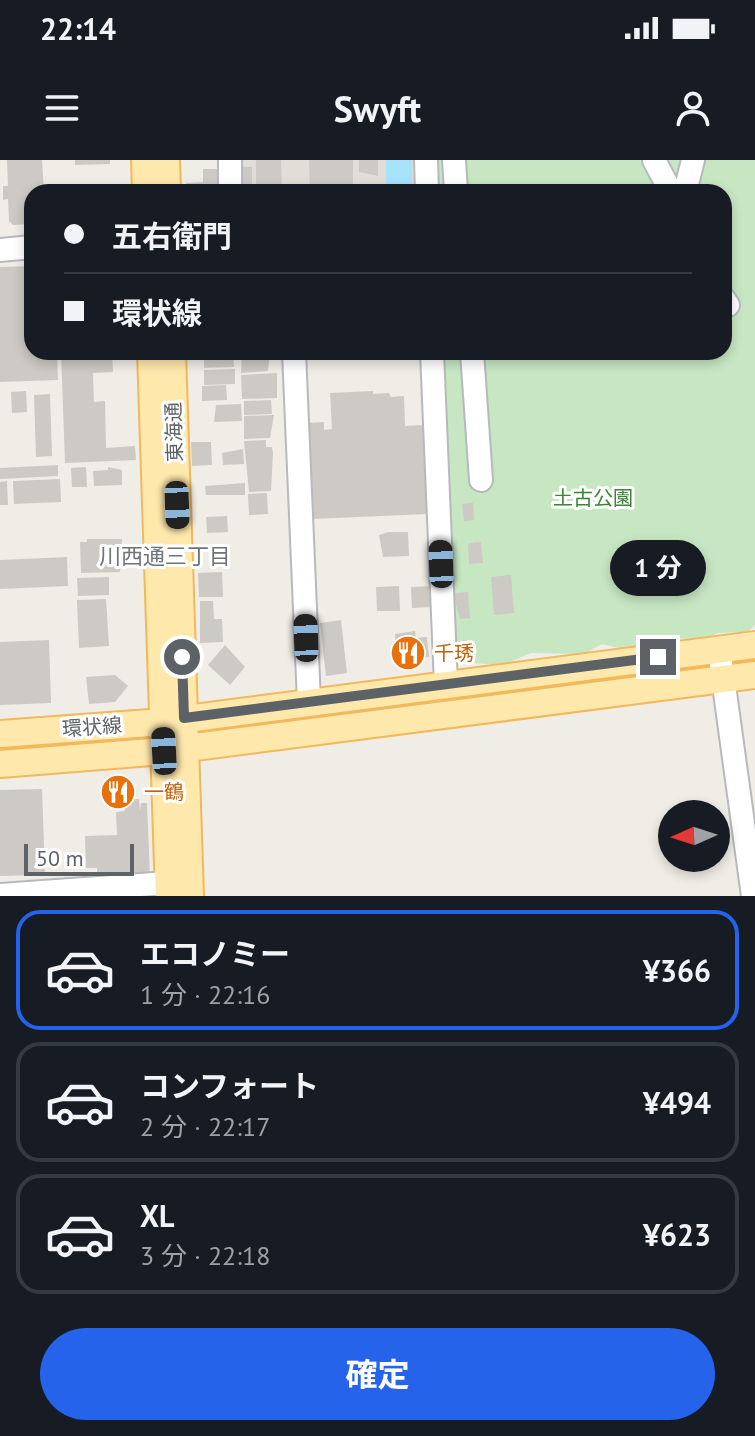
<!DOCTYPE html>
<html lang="ja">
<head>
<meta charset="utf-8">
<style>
  body { margin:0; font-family:"PT Sans","Noto Sans JP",sans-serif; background:#242831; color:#f1f3f6; height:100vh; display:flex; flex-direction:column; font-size:30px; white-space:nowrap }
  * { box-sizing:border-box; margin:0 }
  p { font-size:26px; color:#9ea1a6 }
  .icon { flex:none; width:44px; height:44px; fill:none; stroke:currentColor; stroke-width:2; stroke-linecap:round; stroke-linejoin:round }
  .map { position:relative; height:736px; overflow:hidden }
  .drawer { display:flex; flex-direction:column; background:#171b24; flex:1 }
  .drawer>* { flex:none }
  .banner { position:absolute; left:24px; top:24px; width:708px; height:176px; border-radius:24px; box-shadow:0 4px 12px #0003; display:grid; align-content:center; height:176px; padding:0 40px; background:#171b24 }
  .needle { width:52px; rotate:267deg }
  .buttons { position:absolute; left:658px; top:640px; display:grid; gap:16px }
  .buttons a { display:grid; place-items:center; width:72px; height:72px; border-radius:50%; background:#171b24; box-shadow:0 4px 12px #0003; font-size:40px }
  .scale { position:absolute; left:24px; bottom:20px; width:110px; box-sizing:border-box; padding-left:8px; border:4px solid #5d6266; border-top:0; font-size:22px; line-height:28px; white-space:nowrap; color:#5d6266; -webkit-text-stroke:6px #fff; paint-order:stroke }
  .end { position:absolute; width:36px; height:36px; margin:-18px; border:10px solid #5d6266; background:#fff; box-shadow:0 0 0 4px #fff }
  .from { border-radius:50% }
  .bubble { position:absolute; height:56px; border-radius:28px; background:#171b24; box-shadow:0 4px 12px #0003; font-size:26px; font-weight:700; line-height:56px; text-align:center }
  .car { position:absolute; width:24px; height:48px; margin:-24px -12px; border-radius:10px; box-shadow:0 0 6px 2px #0007; background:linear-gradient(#222 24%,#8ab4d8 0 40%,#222 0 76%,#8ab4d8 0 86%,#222 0) }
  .banner b { display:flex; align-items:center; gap:28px; height:76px; font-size:30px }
  .banner b+b { border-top:2px solid #363941 }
  .banner i { width:20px; height:20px; background:#f1f3f6 }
  ul { padding:14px 0 0; list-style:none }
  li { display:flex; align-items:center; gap:24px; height:120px; margin:0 16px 12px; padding:0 24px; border:4px solid #363941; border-radius:24px }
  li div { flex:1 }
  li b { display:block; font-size:30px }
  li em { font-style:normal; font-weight:700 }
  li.on { border-color:#2563eb }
  li>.icon { width:72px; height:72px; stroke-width:1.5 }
  .cta { display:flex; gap:16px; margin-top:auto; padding:16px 40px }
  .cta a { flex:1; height:92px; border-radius:48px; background:#2563eb; color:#fff; font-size:32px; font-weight:700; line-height:92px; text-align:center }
  .status { display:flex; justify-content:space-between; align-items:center; height:56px; padding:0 40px; background:#171b24; direction:ltr }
  .status svg { height:22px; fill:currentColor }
  header { display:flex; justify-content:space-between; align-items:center; height:104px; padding:0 40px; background:#171b24; font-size:36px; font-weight:700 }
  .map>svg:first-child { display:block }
  .education { fill:#e2ded7 }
  .green { fill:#c7e7c3 }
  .water { fill:#a7e2ff }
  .building { fill:#cdc9c5 }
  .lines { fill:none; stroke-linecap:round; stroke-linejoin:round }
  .minor-casing { stroke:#b6b9bd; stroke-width:26 }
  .major-casing { stroke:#f2b85c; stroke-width:30 }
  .minor { stroke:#fff; stroke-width:22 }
  .major { stroke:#ffe8ac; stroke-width:26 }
  .route { stroke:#5d6266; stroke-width:10 }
  .labels { text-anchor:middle; stroke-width:6; stroke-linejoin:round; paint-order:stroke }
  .street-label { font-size:20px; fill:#5d6266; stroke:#fff }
  .park-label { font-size:20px; fill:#3a8635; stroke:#fff }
  .food-label { font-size:20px; fill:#c56008; stroke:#fff; text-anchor:start }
  .neighbourhood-label { font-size:22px; fill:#6e7478; stroke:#fff }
</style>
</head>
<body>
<div class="status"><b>22:14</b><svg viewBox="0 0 49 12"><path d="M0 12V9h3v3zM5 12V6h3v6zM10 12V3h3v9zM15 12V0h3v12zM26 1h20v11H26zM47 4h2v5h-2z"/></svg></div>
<header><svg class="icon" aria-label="menu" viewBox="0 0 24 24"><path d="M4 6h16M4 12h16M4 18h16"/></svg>Swyft<svg class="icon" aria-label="person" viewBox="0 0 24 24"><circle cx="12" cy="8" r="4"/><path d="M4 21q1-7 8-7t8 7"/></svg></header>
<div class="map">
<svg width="755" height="736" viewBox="0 0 755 736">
  <rect width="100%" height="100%" fill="#f0ede6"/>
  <path class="education" d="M234 0H417L418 32H235Z"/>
  <path class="green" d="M432 0H755V465L748 472 718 473 702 481 671 477 628 490 602 484 584 494 531 493 503 505 456 502 440 192H724V32H433Z"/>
  <path class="water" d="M386 0H412V32H386Z"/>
  <path class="building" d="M7 0H42L44 32H32V64L13 65 9 61 8 39 3 40V26H8Z
    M75 0H110V4L75 5Z
    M256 0H281L282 32H256Z
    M309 0H353V32H310Z
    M359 0H378V16L359 12Z
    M236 7H252V26L236 29Z
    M203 9H222L224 32H186V23L203 22Z
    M32 106V192H57L58 220 0 222V107Z
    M61 192H112L113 212 93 213 94 242 105 241 106 288 135 286 136 300 65 303Z
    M204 192H233L234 207 204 208Z
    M242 192H270L268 211 241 213Z
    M235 209V224L204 225V210Z
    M277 213V238L242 239 241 215Z
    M226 225 227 240 202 241V226Z
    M26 231 27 252 12 253 11 232Z
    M373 231V234L389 233 391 237 404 236 405 266 424 265 428 354 312 359 307 263 324 262V270L332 269 330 233Z
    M50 234 52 296 36 297 34 235Z
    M271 240 272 254 244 255V241Z
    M241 244 242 261 214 262 216 245Z
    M274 255 270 278 244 279V256Z
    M266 280V287H272L273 293 271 331 249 332 244 281Z
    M191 282H211L212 305 192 306Z
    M243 289 244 304 223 305 222 293Z
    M58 305V316L0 319V308Z
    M86 307 87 327H72L71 308Z
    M108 307 122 310V325L94 326 93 311 108 310Z
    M60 319 61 342 14 344 13 321Z
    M7 321 8 345H0V322Z
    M245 323V335H206L205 326Z
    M267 333 268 354 249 355 248 334Z
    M473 343 474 360 464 361 462 344Z
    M227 356 228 372 207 373 206 357Z
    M388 372H408L409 396 383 397 379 375Z
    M87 379H122L120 412 81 413 80 382H87Z
    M476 382H481L483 403 469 404 468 384Z
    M67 397 68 426 0 429V400Z
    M222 412 223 437H199L198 413Z
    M511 415 514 453 494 455 491 417Z
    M109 417V435L78 436 77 418Z
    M399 426 400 451H377L376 427Z
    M433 426 434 447 412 448 411 427Z
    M468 432 470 458 460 459 453 433Z
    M106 439 109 486 79 488 77 440Z
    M200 441H213L214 459H222L223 482 200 483Z
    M341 460 347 513 326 516 320 463Z
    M415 471 416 478 427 477 429 497 414 499V505L397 507 395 474Z
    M49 480 51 543 0 545V482Z
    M225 485 245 507 230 525 208 505Z
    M115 515 128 526 115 542 89 544 86 517Z
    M119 617 131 628 118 642 105 631Z
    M42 629 45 715 0 716V630Z
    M124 639H139L140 651 141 643H147L150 716 97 718V708H86L85 676 117 675 116 652 125 651Z"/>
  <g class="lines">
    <g class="minor-casing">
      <path id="minor" d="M230 0V32
        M426 0 427 32
        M454 0 456 32
        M654 0 671 32
        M685 32 693 0
        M0 90 32 87
        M724 139 728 145 724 144
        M294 192 309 542
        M432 192 446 525
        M472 192 481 320
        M719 489 753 736
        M0 735 168 723"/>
    </g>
    <g class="major-casing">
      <path id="major" d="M145 0 146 32
        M166 0 167 32
        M151 192 169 736
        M172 192 190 736
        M0 574 163 562 755 485
        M0 604 164 591 755 515"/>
    </g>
    <use href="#minor" class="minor"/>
    <use href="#major" class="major"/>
  </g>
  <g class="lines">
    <path class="route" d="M182 497 184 558 658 497"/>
  </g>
  <defs>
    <g id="restaurant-disc" transform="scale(1.8)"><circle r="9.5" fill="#e8710a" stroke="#fff"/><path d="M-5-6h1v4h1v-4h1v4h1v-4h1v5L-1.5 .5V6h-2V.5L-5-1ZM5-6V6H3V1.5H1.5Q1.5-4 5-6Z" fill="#fff"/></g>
  </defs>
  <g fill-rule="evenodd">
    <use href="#restaurant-disc" x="408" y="493"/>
    <use href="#restaurant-disc" x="118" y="632"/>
  </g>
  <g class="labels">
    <g class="street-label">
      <text transform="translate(174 272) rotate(-92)" y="7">東海通</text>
      <text transform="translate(92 567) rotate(-4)" y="7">環状線</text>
    </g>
    <g class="park-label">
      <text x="593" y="345">土古公園</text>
    </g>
    <g class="food-label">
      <text x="434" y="500">千琇</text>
      <text x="144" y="639">一鶴</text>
    </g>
    <g class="neighbourhood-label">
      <text x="165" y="404">川西通三丁目</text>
    </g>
  </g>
</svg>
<div class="buttons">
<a><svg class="needle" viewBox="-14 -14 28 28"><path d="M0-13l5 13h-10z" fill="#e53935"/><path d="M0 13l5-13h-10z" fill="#9ea1a6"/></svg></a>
</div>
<div class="scale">50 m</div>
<i class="end from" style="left:182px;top:497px"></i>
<i class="end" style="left:658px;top:497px"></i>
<div class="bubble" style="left:610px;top:380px;width:96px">1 分</div>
<i class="car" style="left:177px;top:345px;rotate:178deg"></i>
<i class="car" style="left:441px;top:404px;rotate:358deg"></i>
<i class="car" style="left:306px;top:478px;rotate:358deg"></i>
<i class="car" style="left:164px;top:591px;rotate:357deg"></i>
<div class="banner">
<b><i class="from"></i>五右衛門</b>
<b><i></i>環状線</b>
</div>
</div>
<section class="drawer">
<ul>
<li class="on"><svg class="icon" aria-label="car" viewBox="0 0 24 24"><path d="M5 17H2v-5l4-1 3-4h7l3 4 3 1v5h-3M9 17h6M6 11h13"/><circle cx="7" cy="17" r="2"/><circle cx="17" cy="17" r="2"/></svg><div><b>エコノミー</b><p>1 分 · 22:16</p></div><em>¥366</em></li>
<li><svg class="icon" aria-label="car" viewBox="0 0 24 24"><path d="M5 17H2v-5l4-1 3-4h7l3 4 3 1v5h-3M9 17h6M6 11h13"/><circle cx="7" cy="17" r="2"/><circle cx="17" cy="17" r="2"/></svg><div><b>コンフォート</b><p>2 分 · 22:17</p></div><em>¥494</em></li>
<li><svg class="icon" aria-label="car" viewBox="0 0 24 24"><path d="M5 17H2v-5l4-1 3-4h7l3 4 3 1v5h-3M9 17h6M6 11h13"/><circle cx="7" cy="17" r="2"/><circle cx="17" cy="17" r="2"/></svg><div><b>XL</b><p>3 分 · 22:18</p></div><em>¥623</em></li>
</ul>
<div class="cta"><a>確定</a></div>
</section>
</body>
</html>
